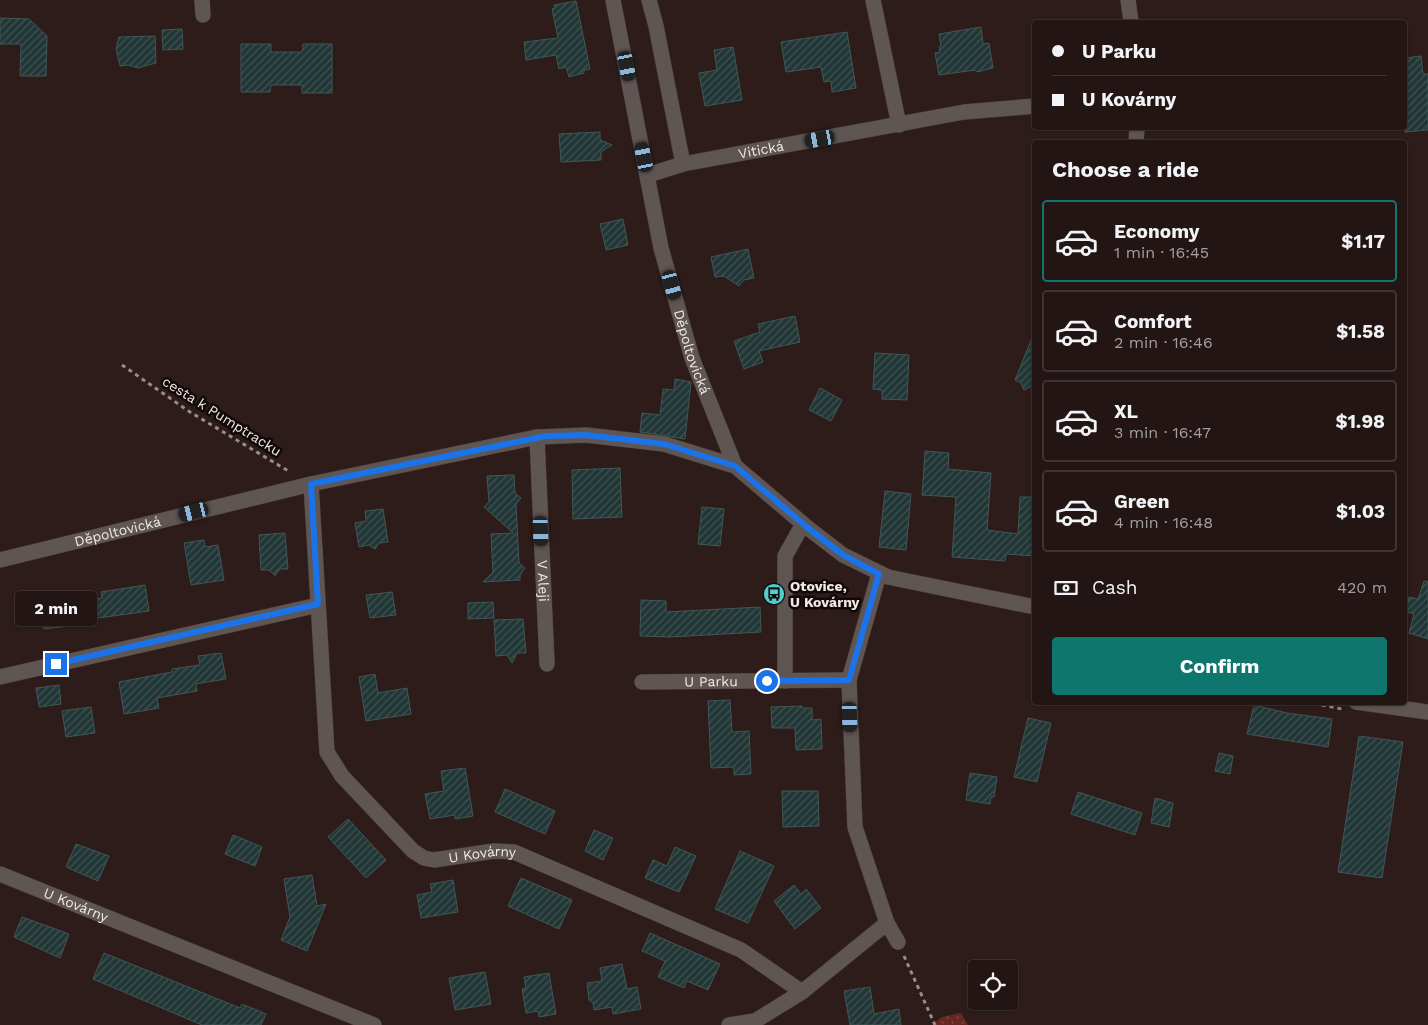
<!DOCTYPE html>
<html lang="en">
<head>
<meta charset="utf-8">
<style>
  body { margin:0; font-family:"Work Sans",sans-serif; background:#2e2222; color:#f1f3f6; height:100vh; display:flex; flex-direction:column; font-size:19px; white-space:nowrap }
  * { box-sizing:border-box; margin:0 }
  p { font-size:16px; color:#a29fa0 }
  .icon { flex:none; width:28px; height:28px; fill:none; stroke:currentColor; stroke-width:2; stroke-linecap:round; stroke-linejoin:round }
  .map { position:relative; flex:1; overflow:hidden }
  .side { position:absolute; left:1032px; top:140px; width:375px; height:565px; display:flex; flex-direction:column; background:#221514; border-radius:5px; box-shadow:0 1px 4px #0004,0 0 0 1px #3f3434 }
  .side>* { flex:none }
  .guide { position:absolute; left:1032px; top:20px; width:375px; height:110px; border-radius:5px; box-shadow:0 1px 4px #0004,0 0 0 1px #3f3434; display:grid; align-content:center; height:110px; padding:0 20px; background:#221514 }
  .tools { position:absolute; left:968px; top:960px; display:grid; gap:10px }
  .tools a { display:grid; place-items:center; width:50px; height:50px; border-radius:5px; background:#221514; box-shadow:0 1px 4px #0004,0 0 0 1px #3f3434; font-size:25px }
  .end { position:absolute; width:22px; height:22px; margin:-11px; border:6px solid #1a73e8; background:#fff; box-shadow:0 0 0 2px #fff }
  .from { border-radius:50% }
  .bubble { position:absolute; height:35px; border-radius:5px; background:#221514; box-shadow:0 1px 4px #0004,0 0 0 1px #3f3434; font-size:16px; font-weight:700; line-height:35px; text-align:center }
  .car { position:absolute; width:15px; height:30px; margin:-15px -8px; border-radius:6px; box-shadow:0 0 4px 1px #0007; background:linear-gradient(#222 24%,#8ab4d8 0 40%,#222 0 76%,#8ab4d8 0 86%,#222 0) }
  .guide b { display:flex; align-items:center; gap:18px; height:48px; font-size:19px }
  .guide b+b { border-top:1px solid #3f3434 }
  .guide i { width:12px; height:12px; background:#f1f3f6 }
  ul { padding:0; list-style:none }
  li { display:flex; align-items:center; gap:15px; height:82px; margin:0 10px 8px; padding:0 10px; border:2px solid #3f3434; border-radius:5px }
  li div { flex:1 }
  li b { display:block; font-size:19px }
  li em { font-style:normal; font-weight:700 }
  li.on { border-color:#0f766e }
  li>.icon { width:45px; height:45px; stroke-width:1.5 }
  h2 { padding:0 20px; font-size:22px; line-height:60px }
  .pay { display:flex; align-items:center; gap:12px; height:55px; padding:0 20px; font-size:19px }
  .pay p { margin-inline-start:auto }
  .primary-button { display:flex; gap:10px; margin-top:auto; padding:10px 20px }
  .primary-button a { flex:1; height:58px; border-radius:5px; background:#0f766e; color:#fff; font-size:20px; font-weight:700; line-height:58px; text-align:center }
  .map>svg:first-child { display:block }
  .grass { fill:url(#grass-dots) }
  .building { fill:url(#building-hatch); stroke:#405756 }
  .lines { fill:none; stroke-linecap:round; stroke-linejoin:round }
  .minor-casing { stroke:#493937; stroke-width:16 }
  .path { stroke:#9a8c8a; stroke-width:3; stroke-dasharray:4 4; stroke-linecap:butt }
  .minor { stroke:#5f5654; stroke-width:15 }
  .route { stroke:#1a73e8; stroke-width:6 }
  .labels { text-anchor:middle; stroke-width:5; stroke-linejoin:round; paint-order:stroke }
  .street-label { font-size:14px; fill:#f4e8e6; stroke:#100908 }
  .poi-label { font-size:14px; font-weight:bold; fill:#f4e8e6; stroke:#100908; text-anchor:start }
</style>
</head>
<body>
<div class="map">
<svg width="1428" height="1025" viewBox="0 0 1428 1025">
  <defs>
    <pattern id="grass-dots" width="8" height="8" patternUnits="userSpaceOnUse" patternTransform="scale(1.25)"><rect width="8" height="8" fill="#662922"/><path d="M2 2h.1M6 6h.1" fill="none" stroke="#7c4842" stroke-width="1.8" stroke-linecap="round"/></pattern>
    <pattern id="building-hatch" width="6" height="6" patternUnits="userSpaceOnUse" patternTransform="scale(1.25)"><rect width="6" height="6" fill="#213636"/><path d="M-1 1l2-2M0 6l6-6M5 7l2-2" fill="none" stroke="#425353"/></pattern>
  </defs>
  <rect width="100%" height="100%" fill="#2d1c1a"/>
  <path class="grass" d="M961 1013 968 1025H932L942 1017Z"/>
  <path class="building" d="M576 1 590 69 584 70V73L569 77 566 67 559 69 556 55 526 60 524 42 558 38 552 9 555 8 554 5Z
    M0 18 29 19 47 36 46 76H20L21 44H0Z
    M981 27 983 44 989 43 993 68 977 72 975 70 939 75 935 53 940 52 939 47 941 46 939 34Z
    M182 29 183 49 163 50 162 30Z
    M847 32 856 88 832 92 831 81 824 82 821 67 786 72 781 42Z
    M155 36 156 63 138 68 128 65 120 66 116 49 119 37Z
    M241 44H271V52H302L303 44H332V93H302V85H271L270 92H241Z
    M733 47 742 100 705 106 699 73 717 70 714 50Z
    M1421 56 1423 74H1428V130L1405 132V58Z
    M600 132V140L612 145 601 152V160L561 162 559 134Z
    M623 219 628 245 606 250 600 224Z
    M748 249 754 278 744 280 739 286 724 276 715 277 711 257Z
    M795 316 800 342 759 351 763 362 744 369 734 341 760 332 758 324Z
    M1034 333 1035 384 1024 390 1021 383 1015 380Z
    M875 353 909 355 907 400 882 399V390L873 389Z
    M675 379 691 382 685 439 640 432 642 413 660 415 663 389 674 390Z
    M820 388 842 400 831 421 809 410Z
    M925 451 949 453 948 469 991 473 987 530 1018 534 1020 497H1035V556L1006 554 1005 561 952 557 956 497 922 495Z
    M620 468 622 517 573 519 572 470Z
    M514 475 515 493 521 498 516 504 519 563 525 568 520 575V580L483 582 493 572 491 534 513 533 484 507 489 502 487 476Z
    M885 491 911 494 906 550 879 547Z
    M702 507 724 509 720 546 698 544Z
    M383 509 388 542 379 543 375 549 369 545 359 547 355 523 366 521 365 511Z
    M285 533 288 569H280L275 576 269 570H261L259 535Z
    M204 540 205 547 218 545 224 580 191 585 184 543Z
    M1424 581 1428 582V639L1409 633 1414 614 1405 611 1409 597 1418 599Z
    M145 585 149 611 69 622V626L44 629 40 605 65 600 66 604 102 598 101 592Z
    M392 592 396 615 370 618 366 595Z
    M641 600 666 601V612L760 607 761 632 669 637 640 636Z
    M493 602 494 618 468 619V603Z
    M523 619 526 653H517L512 663 507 655 496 656 494 620Z
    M221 653 226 679 196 684 197 691 157 698 159 708 124 714 119 682 172 672V669L200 665 198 656Z
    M375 674 378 693 407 688 411 714 366 721 359 677Z
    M59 685 61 704 39 707 36 688Z
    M730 700 732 732 749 731 751 774 734 775V767L711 768 708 701Z
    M1254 705 1287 713 1332 719 1328 747 1247 734Z
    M802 706V708H812V720L821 719 822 749 796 750 795 728H772L771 707Z
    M91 707 95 733 66 737 62 711Z
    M1028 718 1051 723 1037 782 1014 777Z
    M1359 736 1403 742 1382 878 1338 872Z
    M1219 753 1233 756 1230 774 1215 771Z
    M465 768 473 816 455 819V815L430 819 425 794 444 791 441 771Z
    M970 773 997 777 994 797H991L990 804 966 800Z
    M505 789 555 811 545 834 495 812Z
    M782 791H818L819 826 783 827Z
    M1078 792 1142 813 1135 835 1071 814Z
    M1155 798 1173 803 1169 827 1151 823Z
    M348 819 386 860 366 878 328 837Z
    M594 830 613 838 603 860 585 851Z
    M233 835 262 847 255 866 225 854Z
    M76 844 109 856 98 881 66 867Z
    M675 847 696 856 679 892 645 878 653 860 667 866Z
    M740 851 774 866 748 923 715 909Z
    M312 875 317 906 326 904 307 951 281 940 290 917 284 879Z
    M521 878 572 900 559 929 508 906Z
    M453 880 458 912 421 918 417 895 432 892 430 884Z
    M794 885 801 894 806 889 821 908 795 929 774 901Z
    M22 917 69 934 60 958 14 937Z
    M650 933 720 964 708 990 687 981 684 988 658 977 665 961 642 951Z
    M104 953 240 1008 242 1004 266 1014 261 1025H202L93 979Z
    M622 964 627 989 637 987 641 1009 613 1014 612 1007 594 1010 593 1003 589 1000 587 983 602 981 600 968Z
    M485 972 491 1004 455 1010 449 978Z
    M549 973 556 1014 539 1017 538 1011 526 1013 522 989 526 988 524 977Z
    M870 987 874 1014 899 1009 901 1025H850L844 991Z"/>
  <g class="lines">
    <g class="minor-casing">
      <g id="minor">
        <path d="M202 0 203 15"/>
        <path id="s1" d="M613 0 661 248 692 358 735 466"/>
        <path d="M649 0 656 26 683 164"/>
        <path d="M873 0 899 125"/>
        <path d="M1128 0 1131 22"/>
        <path d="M1136 142 1137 128"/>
        <path id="s2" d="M648 175 683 164 964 112 1035 106"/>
        <path id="s3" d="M537 437 547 664"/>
        <path id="s4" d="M311 484 327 752 342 776 413 851 424 858 434 860 494 851 514 852 741 950 802 992"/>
        <path id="s5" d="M0 560 311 484 537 437 586 435 664 444 735 466 808 528 843 555 888 577 1035 607"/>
        <path d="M879 574 849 680 855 827 887 923 898 942"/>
        <path d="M0 677 318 605"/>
        <path d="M785 681V556L803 524"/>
        <path id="s6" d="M642 682 849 680"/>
        <path d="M1356 702 1428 712"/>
        <path id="s7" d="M0 874 374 1025"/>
        <path d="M729 1025 755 1021 802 992 887 923"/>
      </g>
    </g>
    <path class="path" d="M122 365 190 412 290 472
      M1306 702 1342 709
      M904 956 935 1025"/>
    <use href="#minor" class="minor"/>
  </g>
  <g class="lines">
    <path class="route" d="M56 664 318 604 311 484 546 436 586 435 664 444 735 466 808 528 843 555 879 574 849 680 767 681"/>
  </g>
  <defs>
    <g id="bus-disc" transform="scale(1.125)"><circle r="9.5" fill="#52cdcd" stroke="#100908"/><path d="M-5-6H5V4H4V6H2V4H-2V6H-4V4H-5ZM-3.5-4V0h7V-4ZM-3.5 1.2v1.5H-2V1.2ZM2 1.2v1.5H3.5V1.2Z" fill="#111"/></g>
  </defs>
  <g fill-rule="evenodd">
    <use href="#bus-disc" x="774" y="594"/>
  </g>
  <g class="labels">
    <g class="street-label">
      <text dy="5" stroke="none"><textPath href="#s2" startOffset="116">Vitická</textPath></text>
      <text dy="5" stroke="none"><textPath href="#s1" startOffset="361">Děpoltovická</textPath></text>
      <text transform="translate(222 416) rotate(32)" y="5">cesta k Pumptracku</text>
      <text dy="5" stroke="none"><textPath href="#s5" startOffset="121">Děpoltovická</textPath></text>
      <text dy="5" stroke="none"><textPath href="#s3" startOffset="144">V Aleji</textPath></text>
      <text dy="5" stroke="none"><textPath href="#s6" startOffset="69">U Parku</textPath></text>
      <text dy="5" stroke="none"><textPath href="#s4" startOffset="472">U Kovárny</textPath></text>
      <text dy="5" stroke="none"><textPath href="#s7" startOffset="82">U Kovárny</textPath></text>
    </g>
    <g class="poi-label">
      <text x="790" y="591">Otovice,<tspan x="790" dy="16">U Kovárny</tspan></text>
    </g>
  </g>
</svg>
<div class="tools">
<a><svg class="icon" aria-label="locate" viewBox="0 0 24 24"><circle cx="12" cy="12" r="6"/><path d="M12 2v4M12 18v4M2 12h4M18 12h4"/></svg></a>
</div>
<i class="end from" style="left:767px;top:681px"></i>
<i class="end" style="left:56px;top:664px"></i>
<div class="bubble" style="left:15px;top:591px;width:82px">2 min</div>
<i class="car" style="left:627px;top:66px;rotate:169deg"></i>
<i class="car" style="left:820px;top:139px;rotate:260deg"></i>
<i class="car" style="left:644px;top:157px;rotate:349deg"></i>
<i class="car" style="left:672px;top:285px;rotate:165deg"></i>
<i class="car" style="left:194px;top:512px;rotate:256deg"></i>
<i class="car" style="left:541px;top:531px;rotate:178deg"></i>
<i class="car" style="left:850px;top:717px;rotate:178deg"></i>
<div class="guide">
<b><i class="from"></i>U Parku</b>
<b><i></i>U Kovárny</b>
</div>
<section class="side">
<h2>Choose a ride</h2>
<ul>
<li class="on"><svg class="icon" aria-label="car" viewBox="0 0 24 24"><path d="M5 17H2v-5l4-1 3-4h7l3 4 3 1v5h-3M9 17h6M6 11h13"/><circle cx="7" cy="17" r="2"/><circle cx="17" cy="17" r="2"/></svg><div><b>Economy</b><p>1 min · 16:45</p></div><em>$1.17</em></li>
<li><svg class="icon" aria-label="car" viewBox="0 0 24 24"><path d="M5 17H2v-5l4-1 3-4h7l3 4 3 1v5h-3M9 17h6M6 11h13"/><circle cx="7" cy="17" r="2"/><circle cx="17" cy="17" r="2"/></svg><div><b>Comfort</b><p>2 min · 16:46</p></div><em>$1.58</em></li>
<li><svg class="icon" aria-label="car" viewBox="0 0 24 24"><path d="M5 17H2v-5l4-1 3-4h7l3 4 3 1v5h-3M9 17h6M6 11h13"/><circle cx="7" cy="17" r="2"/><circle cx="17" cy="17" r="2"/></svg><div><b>XL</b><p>3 min · 16:47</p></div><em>$1.98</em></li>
<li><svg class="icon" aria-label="car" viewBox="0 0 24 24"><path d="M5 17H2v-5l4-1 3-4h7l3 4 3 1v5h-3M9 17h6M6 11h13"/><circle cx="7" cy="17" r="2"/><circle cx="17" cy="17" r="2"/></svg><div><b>Green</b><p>4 min · 16:48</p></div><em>$1.03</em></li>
</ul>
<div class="pay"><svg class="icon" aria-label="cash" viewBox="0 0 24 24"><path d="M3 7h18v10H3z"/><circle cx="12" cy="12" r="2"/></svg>Cash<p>420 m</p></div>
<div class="primary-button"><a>Confirm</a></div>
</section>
</div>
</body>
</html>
